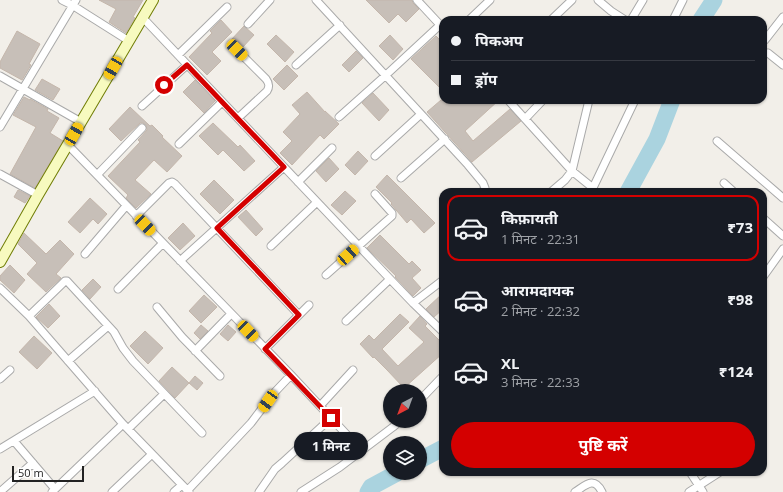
<!DOCTYPE html>
<html lang="hi">
<head>
<meta charset="utf-8">
<style>
  body { margin:0; font-family:"Open Sans","Noto Sans Devanagari",sans-serif; background:#242831; color:#f1f3f6; height:100vh; display:flex; flex-direction:column; font-size:15px; white-space:nowrap }
  * { box-sizing:border-box; margin:0 }
  p { font-size:13px; color:#9ea1a6 }
  .icon { flex:none; width:22px; height:22px; fill:none; stroke:currentColor; stroke-width:2; stroke-linecap:round; stroke-linejoin:round }
  .map { position:relative; flex:1; overflow:hidden }
  .side { position:absolute; left:439px; top:188px; width:328px; height:288px; display:flex; flex-direction:column; background:#171b24; border-radius:12px; box-shadow:0 1px 3px #0004 }
  .side>* { flex:none }
  .banner { position:absolute; left:439px; top:16px; width:328px; height:88px; border-radius:12px; box-shadow:0 1px 3px #0004; display:grid; align-content:center; height:88px; padding:0 12px; background:#171b24 }
  .needle { width:26px; rotate:221deg }
  .controls { position:absolute; left:383px; top:384px; display:grid; gap:8px }
  .controls a { display:grid; place-items:center; width:44px; height:44px; border-radius:50%; background:#171b24; box-shadow:0 1px 3px #0004; font-size:20px }
  .scale { position:absolute; left:12px; bottom:10px; width:72px; box-sizing:border-box; padding-left:4px; border:2px solid #222; border-top:0; font-size:11px; line-height:14px; white-space:nowrap; color:#222; -webkit-text-stroke:3px #fff; paint-order:stroke }
  .end { position:absolute; width:18px; height:18px; margin:-9px; border:5px solid #d40000; background:#fff; box-shadow:0 0 0 2px #fff }
  .from { border-radius:50% }
  .bubble { position:absolute; height:28px; border-radius:14px; background:#171b24; box-shadow:0 1px 3px #0004; font-size:13px; font-weight:700; line-height:28px; text-align:center }
  .car { position:absolute; width:12px; height:24px; margin:-12px -6px; border-radius:5px; box-shadow:0 0 3px 1px #0007; background:linear-gradient(#f5c518 24%,#345 0 40%,#f5c518 0 76%,#345 0 86%,#f5c518 0) }
  .banner b { display:flex; align-items:center; gap:14px; height:38px; font-size:15px }
  .banner b+b { border-top:1px solid #363941 }
  .banner i { width:10px; height:10px; background:#f1f3f6 }
  ul { padding:7px 0 0; list-style:none }
  li { display:flex; align-items:center; gap:12px; height:66px; margin:0 8px 6px; padding:0 4px; border:2px solid transparent; border-radius:12px }
  li div { flex:1 }
  li b { display:block; font-size:15px }
  li em { font-style:normal; font-weight:700 }
  li.current { border-color:#d40000 }
  li>.icon { width:36px; height:36px; stroke-width:1.5 }
  .button { display:flex; gap:8px; margin-top:auto; padding:8px 12px }
  .button a { flex:1; height:46px; border-radius:24px; background:#d40000; color:#fff; font-size:16px; font-weight:700; line-height:46px; text-align:center }
  .map>svg:first-child { display:block }
  .lines { fill:none; stroke-linecap:round; stroke-linejoin:round }
  .river { stroke:#aad3df; stroke-width:17 }
  .building { fill:#c7bfb8; stroke:#c4b6ab }
  .street-casing { stroke:#a9a9a9; stroke-width:9 }
  .secondary-casing { stroke:#707d05; stroke-width:12 }
  .street { stroke:#fff; stroke-width:7 }
  .secondary { stroke:#f7fabf; stroke-width:10 }
  .route { stroke:#d40000; stroke-width:5 }
</style>
</head>
<body>
<div class="map">
<svg width="783" height="492" viewBox="0 0 783 492">
  <rect width="100%" height="100%" fill="#f2efe9"/>
  <g class="lines">
    <path class="river" d="M701 20 714 0
      M628 192 657 139 672 100
      M420 460 443 448
      M368 492 371 487 397 473"/>
  </g>
  <path class="building" d="M99 0H143L133 17 135 18 126 33 109 22 116 9Z
    M366 0H412L413 3 419 9 406 22 398 14 389 23Z
    M221 20 232 32 212 52 221 61 207 75 189 57 212 33 210 31Z
    M244 26 254 35 242 48 237 45 231 40Z
    M17 31 40 44 29 64 31 65 22 80 0 68V62Z
    M276 35 294 52 285 62 267 44Z
    M390 35 403 49 393 60 379 46Z
    M436 36 443 43V91L411 59Z
    M356 51 363 58 349 72 342 65Z
    M287 65 298 76 284 90 273 79Z
    M42 79 60 89 53 100 35 90Z
    M195 80 215 101 204 113 183 92Z
    M307 92 325 112V111L339 124 324 139 320 135 292 165 280 153 292 141 283 132 300 114 292 105Z
    M373 93 389 110 379 121 362 103Z
    M24 97 30 100V99L48 109 47 111 59 118 50 133 63 141 35 188 10 174 36 127 13 115Z
    M441 100H499L465 131 473 141 510 109 521 121 472 162 427 112Z
    M130 107 150 126 152 125 163 136 162 137 182 156 167 172 154 160 135 180 151 194 136 208 126 198 128 195 108 176 140 142 138 140 147 130 146 125 143 123H140L121 141 109 129Z
    M213 123 238 147 240 145 255 161 244 171 223 150 218 155 199 136Z
    M358 151 368 161 355 175 345 165Z
    M329 158 339 169 326 182 316 171Z
    M387 175 435 223 424 233 411 219 407 223 391 204 392 203 376 187Z
    M214 180 234 200 220 214 200 194Z
    M18 190 30 196 25 203 14 197Z
    M345 191 356 201 342 215 331 205Z
    M90 198 107 214 98 224 93 219 80 233 68 222Z
    M246 210 263 229 256 236 238 217Z
    M183 223 195 236 180 250 168 238Z
    M24 233 46 254 60 240 74 254 56 274 61 278 46 292 27 274 37 263 18 244Z
    M380 235 409 264 412 261 421 270 412 278 421 288 413 296 395 277 396 276 367 248Z
    M10 265 25 280 14 293 0 280V276Z
    M93 279 101 287 90 299 82 290Z
    M443 293V309L434 317 426 309Z
    M204 295 217 307 201 323 189 311Z
    M49 304 60 316 48 328 36 317Z
    M400 314 409 322 382 349 398 366 424 342 409 328 420 316 427 324 425 326 439 340 443 337V353L404 388 387 370 374 357 373 358 360 344 369 335 374 340Z
    M201 325 208 331 200 339 194 333Z
    M228 325 236 332 228 341 220 334Z
    M145 331 163 348 148 364 130 346Z
    M34 336 52 353 37 369 19 352Z
    M172 367 189 383 175 398 159 381Z
    M195 376 203 383 197 390 189 383Z"/>
  <g class="lines">
    <g class="street-casing">
      <path id="street" d="M62 0 72 5 129 41
        M316 0 468 165 483 183 485 188 482 192
        M417 0 443 28
        M598 0 611 11 625 20
        M143 18 390 279 413 303 443 332
        M469 20 490 0
        M551 20 572 0
        M631 20 643 0
        M673 20 683 0
        M248 24 270 0
        M765 40 783 17
        M237 50 266 79C269 83 270 86 267 91L238 118
        M768 53 783 65
        M178 55 227 7
        M296 65 340 25
        M0 76 81 122
        M508 100 572 171 593 188
        M142 106 187 65
        M339 117 386 75 440 25
        M525 119 543 100
        M0 127 76 0
        M717 141 783 198
        M179 144 222 102
        M68 145 291 375 362 451
        M375 156 421 114
        M0 174 38 195
        M97 175 142 128
        M401 178 445 139
        M298 182 332 148
        M724 183 734 192
        M551 192 565 180 572 171 589 100
        M591 192 635 100
        M136 216 169 183 172 182 175 184 299 315
        M763 218 783 236
        M271 246 317 202
        M85 254 126 206
        M180 261 284 167
        M326 275 392 216V213L375 194
        M763 277 783 249
        M0 288 29 316 123 424 189 492
        M118 289 163 243
        M413 303 443 280
        M157 307 182 337 220 376
        M29 316 62 284 65 281H67L114 332 123 348 133 361 202 433
        M346 321 390 279
        M265 349 309 305
        M195 351 231 314
        M68 361 108 326
        M0 379 10 370
        M420 400 443 376
        M320 406 353 370
        M128 429 164 394
        M14 441 55 489
        M0 449 95 391
        M690 472 703 492
        M187 491 251 423 273 394 291 375
        M0 492 33 463
        M52 492 123 424
        M112 492 152 454
        M174 492 182 485
        M259 492 275 469 282 463 331 418
        M301 492 340 467 393 427 400 421
        M575 492C586 485 594 476 602 492
        M689 492 720 472"/>
    </g>
    <g class="secondary-casing">
      <path id="secondary" d="M0 262 38 195 153 0"/>
    </g>
    <use href="#street" class="street"/>
    <use href="#secondary" class="secondary"/>
  </g>
  <g class="lines">
    <path class="route" d="M164 85 187 65 284 167 217 228 299 315 265 349 331 418"/>
  </g>
</svg>
<div class="controls">
<a><svg class="needle" viewBox="-14 -14 28 28"><path d="M0-13l5 13h-10z" fill="#e53935"/><path d="M0 13l5-13h-10z" fill="#9ea1a6"/></svg></a>
<a><svg class="icon" aria-label="layers" viewBox="0 0 24 24"><path d="M12 4l9 5-9 5-9-5zM3 14l9 5 9-5"/></svg></a>
</div>
<div class="scale">50 m</div>
<i class="end from" style="left:164px;top:85px"></i>
<i class="end" style="left:331px;top:418px"></i>
<div class="bubble" style="left:294px;top:432px;width:74px">1 मिनट</div>
<i class="car" style="left:237px;top:50px;rotate:135deg"></i>
<i class="car" style="left:113px;top:68px;rotate:210deg"></i>
<i class="car" style="left:74px;top:134px;rotate:30deg"></i>
<i class="car" style="left:145px;top:225px;rotate:136deg"></i>
<i class="car" style="left:348px;top:255px;rotate:48deg"></i>
<i class="car" style="left:248px;top:331px;rotate:136deg"></i>
<i class="car" style="left:268px;top:401px;rotate:215deg"></i>
<div class="banner">
<b><i class="from"></i>पिकअप</b>
<b><i></i>ड्रॉप</b>
</div>
<section class="side">
<ul>
<li class="current"><svg class="icon" aria-label="car" viewBox="0 0 24 24"><path d="M5 17H2v-5l4-1 3-4h7l3 4 3 1v5h-3M9 17h6M6 11h13"/><circle cx="7" cy="17" r="2"/><circle cx="17" cy="17" r="2"/></svg><div><b>किफ़ायती</b><p>1 मिनट · 22:31</p></div><em>₹73</em></li>
<li><svg class="icon" aria-label="car" viewBox="0 0 24 24"><path d="M5 17H2v-5l4-1 3-4h7l3 4 3 1v5h-3M9 17h6M6 11h13"/><circle cx="7" cy="17" r="2"/><circle cx="17" cy="17" r="2"/></svg><div><b>आरामदायक</b><p>2 मिनट · 22:32</p></div><em>₹98</em></li>
<li><svg class="icon" aria-label="car" viewBox="0 0 24 24"><path d="M5 17H2v-5l4-1 3-4h7l3 4 3 1v5h-3M9 17h6M6 11h13"/><circle cx="7" cy="17" r="2"/><circle cx="17" cy="17" r="2"/></svg><div><b>XL</b><p>3 मिनट · 22:33</p></div><em>₹124</em></li>
</ul>
<div class="button"><a>पुष्टि करें</a></div>
</section>
</div>
</body>
</html>
